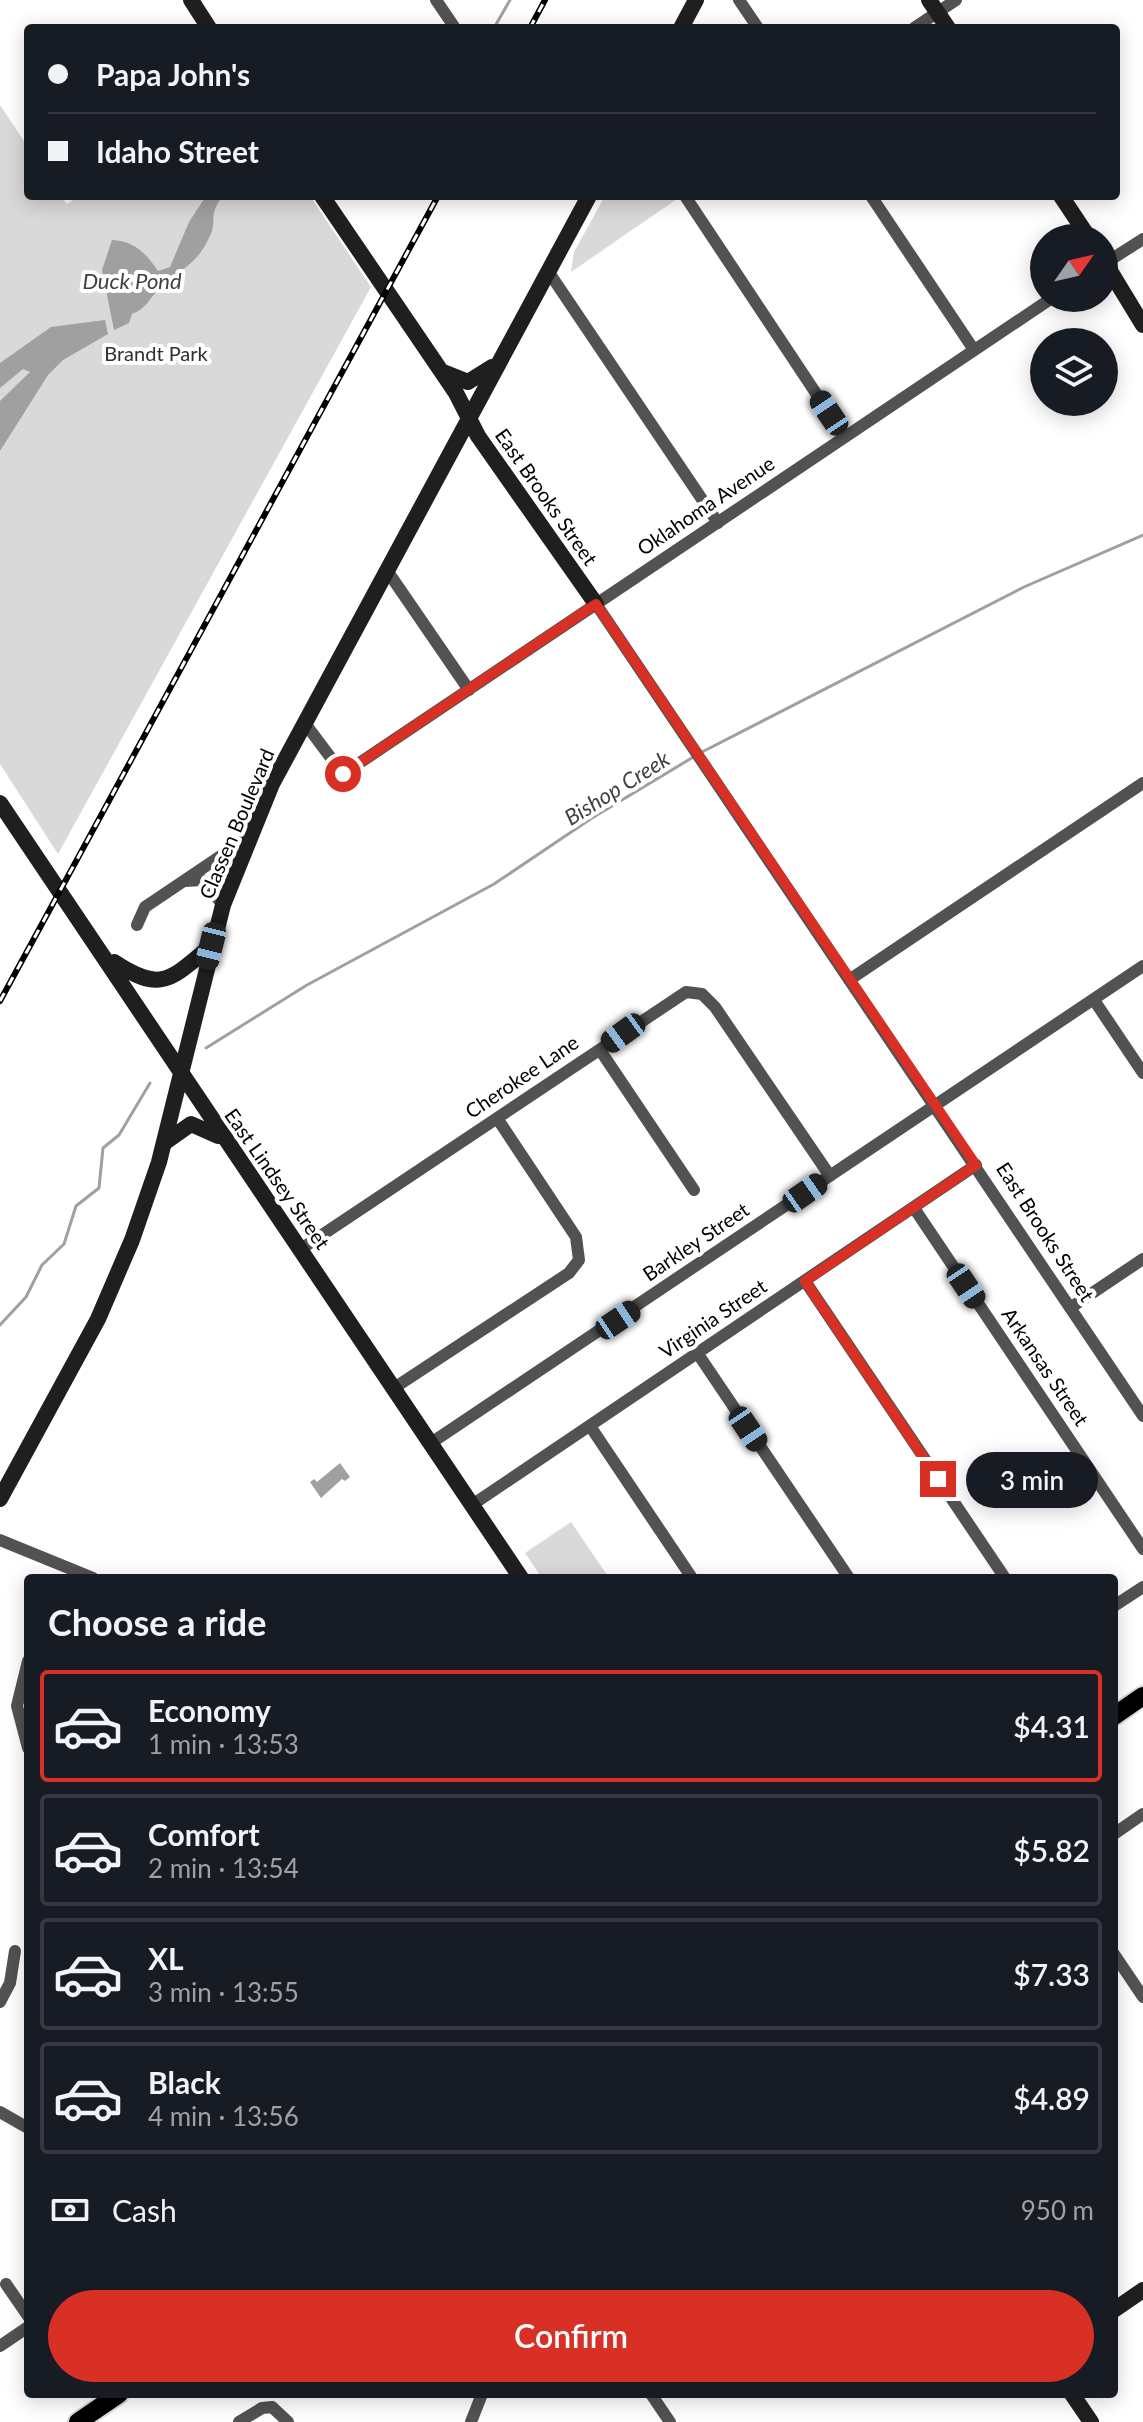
<!DOCTYPE html>
<html lang="en">
<head>
<meta charset="utf-8">
<style>
  body { margin:0; font-family:Lato,sans-serif; background:#242831; color:#f1f3f6; height:100vh; display:flex; flex-direction:column; font-size:30px; white-space:nowrap }
  * { box-sizing:border-box; margin:0 }
  p { font-size:26px; color:#9ea1a6 }
  .icon { flex:none; width:44px; height:44px; fill:none; stroke:currentColor; stroke-width:2; stroke-linecap:round; stroke-linejoin:round }
  .map { position:relative; flex:1; overflow:hidden }
  .sheet { position:absolute; left:24px; top:1574px; width:1094px; height:824px; display:flex; flex-direction:column; background:#171b24; border-radius:8px; box-shadow:0 4px 20px #0003 }
  .sheet>* { flex:none }
  .top-card { position:absolute; left:24px; top:24px; width:1096px; height:176px; border-radius:8px; box-shadow:0 4px 20px #0003; display:grid; align-content:center; height:176px; padding:0 24px; background:#171b24 }
  .needle { width:52px; rotate:56deg }
  .tools { position:absolute; left:1030px; top:224px; display:grid; gap:16px }
  .tools a { display:grid; place-items:center; width:88px; height:88px; border-radius:50%; background:#171b24; box-shadow:0 4px 20px #0003; font-size:40px }
  .end { position:absolute; width:36px; height:36px; margin:-18px; border:10px solid #d93025; background:#fff; box-shadow:0 0 0 4px #fff }
  .from { border-radius:50% }
  .bubble { position:absolute; height:56px; border-radius:28px; background:#171b24; box-shadow:0 4px 20px #0003; font-size:26px; font-weight:600; line-height:56px; text-align:center }
  .car { position:absolute; width:24px; height:48px; margin:-24px -12px; border-radius:10px; box-shadow:0 0 6px 2px #0007; background:linear-gradient(#222 24%,#8ab4d8 0 40%,#222 0 76%,#8ab4d8 0 86%,#222 0) }
  .top-card b { display:flex; align-items:center; gap:28px; height:76px; font-size:30px }
  .top-card b+b { border-top:2px solid #363941 }
  .top-card i { width:20px; height:20px; background:#f1f3f6 }
  ul { padding:0; list-style:none }
  li { display:flex; align-items:center; gap:24px; height:112px; margin:0 16px 12px; padding:0 8px; border:4px solid #363941; border-radius:8px }
  li div { flex:1 }
  li b { display:block; font-size:30px }
  li em { font-style:normal; font-weight:600 }
  li.selected { border-color:#d93025 }
  li>.icon { width:72px; height:72px; stroke-width:1.5 }
  h2 { padding:0 24px; font-size:36px; line-height:96px }
  .pay { display:flex; align-items:center; gap:20px; height:88px; padding:0 24px; font-size:30px }
  .pay p { margin-inline-start:auto }
  .primary-button { display:flex; gap:16px; margin-top:auto; padding:16px 24px }
  .primary-button a { flex:1; height:92px; border-radius:48px; background:#d93025; color:#fff; font-size:32px; font-weight:600; line-height:92px; text-align:center }
  .map>svg:first-child { display:block }
  .green { fill:#d9d9d9 }
  .water { fill:#a0a0a0 }
  .lines { fill:none; stroke-linecap:round; stroke-linejoin:round }
  .stream { stroke:#a0a0a0; stroke-width:3 }
  .primary-casing { stroke:#dbdbdb; stroke-width:22 }
  .street { stroke:#525252; stroke-width:12 }
  .secondary { stroke:#1f1f1f; stroke-width:16 }
  .primary { stroke:#000; stroke-width:18 }
  .rail-casing { stroke:#000; stroke-width:6 }
  .rail { stroke:#fff; stroke-width:3; stroke-dasharray:9; stroke-linecap:butt }
  .route { stroke:#d93025; stroke-width:10 }
  .labels { text-anchor:middle; stroke-width:8; stroke-linejoin:round; paint-order:stroke }
  .park-label { font-size:20px; fill:#303030; stroke:#fff }
  .street-label { font-size:20px; fill:#000; stroke:#fff }
  .water-label { font-size:22px; font-style:italic; fill:#414141; stroke:#fff }
</style>
</head>
<body>
<div class="map">
<svg width="1143" height="2422" viewBox="0 0 1143 2422">
  <rect width="100%" height="100%" fill="#fff"/>
  <path class="green" d="M0 105 28 147V196H61L67 204 78 196H310L371 287 58 854 0 764Z
    M605 196H675L677 199 571 272 574 252Z
    M571 1522 609 1578H542L525 1553Z"/>
  <path class="water" d="M206 196H223C207 216 218 220 210 236 195 268 181 267 159 289 148 300 147 308 132 314L129 323 114 330 102 270 112 240C134 241 146 253 158 271L170 267 189 222Z
    M105 320 108 334 63 360 48 375 0 451V401L30 372 23 369 0 388V363L51 327Z
    M340 1463 350 1477 345 1481 342 1479 321 1498 310 1482 314 1479 317 1482Z"/>
  <g class="lines">
    <path class="stream" d="M494 28 510 0
      M702 752 1024 587 1143 535
      M206 1048 307 985 494 884 592 818 695 756
      M0 1325 26 1297 42 1265 64 1244 76 1206 99 1188 103 1148 119 1135 150 1083"/>
    <g class="primary-casing">
      <path id="primary" d="M1114 1716 1143 1696
        M78 2422 119 2394"/>
    </g>
    <path class="street" d="M436 0 455 28
      M739 0 758 28
      M914 28 956 0
      M685 196 845 437
      M871 196 974 350
      M1104 264 1143 239
      M548 271 718 523
      M386 569 469 690
      M596 604 1143 1416
      M304 722 343 774 1052 298
      M185 881 202 880 223 905
      M137 925 145 907 249 837
      M849 980 1143 783
      M1094 1000 1143 1073
      M600 1050 694 1190
      M914 1208 1143 1549
      M301 1249 686 992 702 994 715 1007 830 1176
      M805 1281 1005 1578
      M1070 1308 1143 1259
      M698 1354 849 1578
      M394 1388 569 1273 579 1260 576 1237 497 1118
      M590 1426 692 1578
      M431 1443 1143 966
      M472 1505 976 1165
      M0 1540 93 1578
      M1114 1606 1143 1587
      M28 1661 17 1706 28 1748
      M1114 1834 1143 1814
      M1114 1954 1143 1997
      M0 2002 10 1983 15 1951
      M0 2112 28 2128
      M6 2284 28 2316
      M0 2346 28 2327
      M651 2394 670 2422
      M272 2407 288 2422
      M239 2422 262 2408 272 2407
      M471 2422 482 2394"/>
    <path class="secondary" d="M191 0 209 28
      M929 0 948 28
      M681 28 696 0
      M322 196 456 393 478 436 596 604
      M1061 196 1089 238
      M1104 261 1143 325
      M443 372 468 382 492 367
      M0 803 521 1578
      M114 962C162 994 171 979 211 946
      M164 1143 191 1124 218 1136
      M0 1499 98 1319 132 1240 159 1162 223 905 272 784 589 196
      M1114 2310 1143 2290
      M1072 2394 1091 2422"/>
    <use href="#primary" class="primary"/>
    <g class="rail-casing">
      <path id="rail" d="M530 28 545 0
        M0 1001 438 196"/>
    </g>
    <use href="#rail" class="rail"/>
  </g>
  <g class="lines">
    <path class="route" d="M343 774 596 604 976 1165 805 1281 938 1479"/>
  </g>
  <g class="labels">
    <g class="park-label">
      <text x="156" y="361">Brandt Park</text>
    </g>
    <g class="street-label">
      <text transform="translate(546 497) rotate(55)" y="7">East Brooks Street</text>
      <text transform="translate(706 506) rotate(-34)" y="7">Oklahoma Avenue</text>
      <text transform="translate(237 824) rotate(-67)" y="7">Classen Boulevard</text>
      <text transform="translate(522 1077) rotate(-34)" y="7">Cherokee Lane</text>
      <text transform="translate(277 1179) rotate(55)" y="7">East Lindsey Street</text>
      <text transform="translate(1045 1232) rotate(57)" y="7">East Brooks Street</text>
      <text transform="translate(696 1242) rotate(-34)" y="7">Barkley Street</text>
      <text transform="translate(713 1319) rotate(-34)" y="7">Virginia Street</text>
      <text transform="translate(1045 1367) rotate(56)" y="7">Arkansas Street</text>
    </g>
    <g class="water-label">
      <text x="132" y="289">Duck Pond</text>
      <text transform="translate(617 788) rotate(-32)" y="8">Bishop Creek</text>
    </g>
  </g>
</svg>
<div class="tools">
<a><svg class="needle" viewBox="-14 -14 28 28"><path d="M0-13l5 13h-10z" fill="#e53935"/><path d="M0 13l5-13h-10z" fill="#9ea1a6"/></svg></a>
<a><svg class="icon" aria-label="layers" viewBox="0 0 24 24"><path d="M12 4l9 5-9 5-9-5zM3 14l9 5 9-5"/></svg></a>
</div>
<i class="end from" style="left:343px;top:774px"></i>
<i class="end" style="left:938px;top:1479px"></i>
<div class="bubble" style="left:966px;top:1452px;width:132px">3 min</div>
<i class="car" style="left:829px;top:413px;rotate:326deg"></i>
<i class="car" style="left:211px;top:946px;rotate:194deg"></i>
<i class="car" style="left:623px;top:1033px;rotate:234deg"></i>
<i class="car" style="left:805px;top:1193px;rotate:55deg"></i>
<i class="car" style="left:966px;top:1286px;rotate:146deg"></i>
<i class="car" style="left:618px;top:1320px;rotate:56deg"></i>
<i class="car" style="left:748px;top:1429px;rotate:146deg"></i>
<div class="top-card">
<b><i class="from"></i>Papa John's</b>
<b><i></i>Idaho Street</b>
</div>
<section class="sheet">
<h2>Choose a ride</h2>
<ul>
<li class="selected"><svg class="icon" aria-label="car" viewBox="0 0 24 24"><path d="M5 17H2v-5l4-1 3-4h7l3 4 3 1v5h-3M9 17h6M6 11h13"/><circle cx="7" cy="17" r="2"/><circle cx="17" cy="17" r="2"/></svg><div><b>Economy</b><p>1 min · 13:53</p></div><em>$4.31</em></li>
<li><svg class="icon" aria-label="car" viewBox="0 0 24 24"><path d="M5 17H2v-5l4-1 3-4h7l3 4 3 1v5h-3M9 17h6M6 11h13"/><circle cx="7" cy="17" r="2"/><circle cx="17" cy="17" r="2"/></svg><div><b>Comfort</b><p>2 min · 13:54</p></div><em>$5.82</em></li>
<li><svg class="icon" aria-label="car" viewBox="0 0 24 24"><path d="M5 17H2v-5l4-1 3-4h7l3 4 3 1v5h-3M9 17h6M6 11h13"/><circle cx="7" cy="17" r="2"/><circle cx="17" cy="17" r="2"/></svg><div><b>XL</b><p>3 min · 13:55</p></div><em>$7.33</em></li>
<li><svg class="icon" aria-label="car" viewBox="0 0 24 24"><path d="M5 17H2v-5l4-1 3-4h7l3 4 3 1v5h-3M9 17h6M6 11h13"/><circle cx="7" cy="17" r="2"/><circle cx="17" cy="17" r="2"/></svg><div><b>Black</b><p>4 min · 13:56</p></div><em>$4.89</em></li>
</ul>
<div class="pay"><svg class="icon" aria-label="cash" viewBox="0 0 24 24"><path d="M3 7h18v10H3z"/><circle cx="12" cy="12" r="2"/></svg>Cash<p>950 m</p></div>
<div class="primary-button"><a>Confirm</a></div>
</section>
</div>
</body>
</html>
